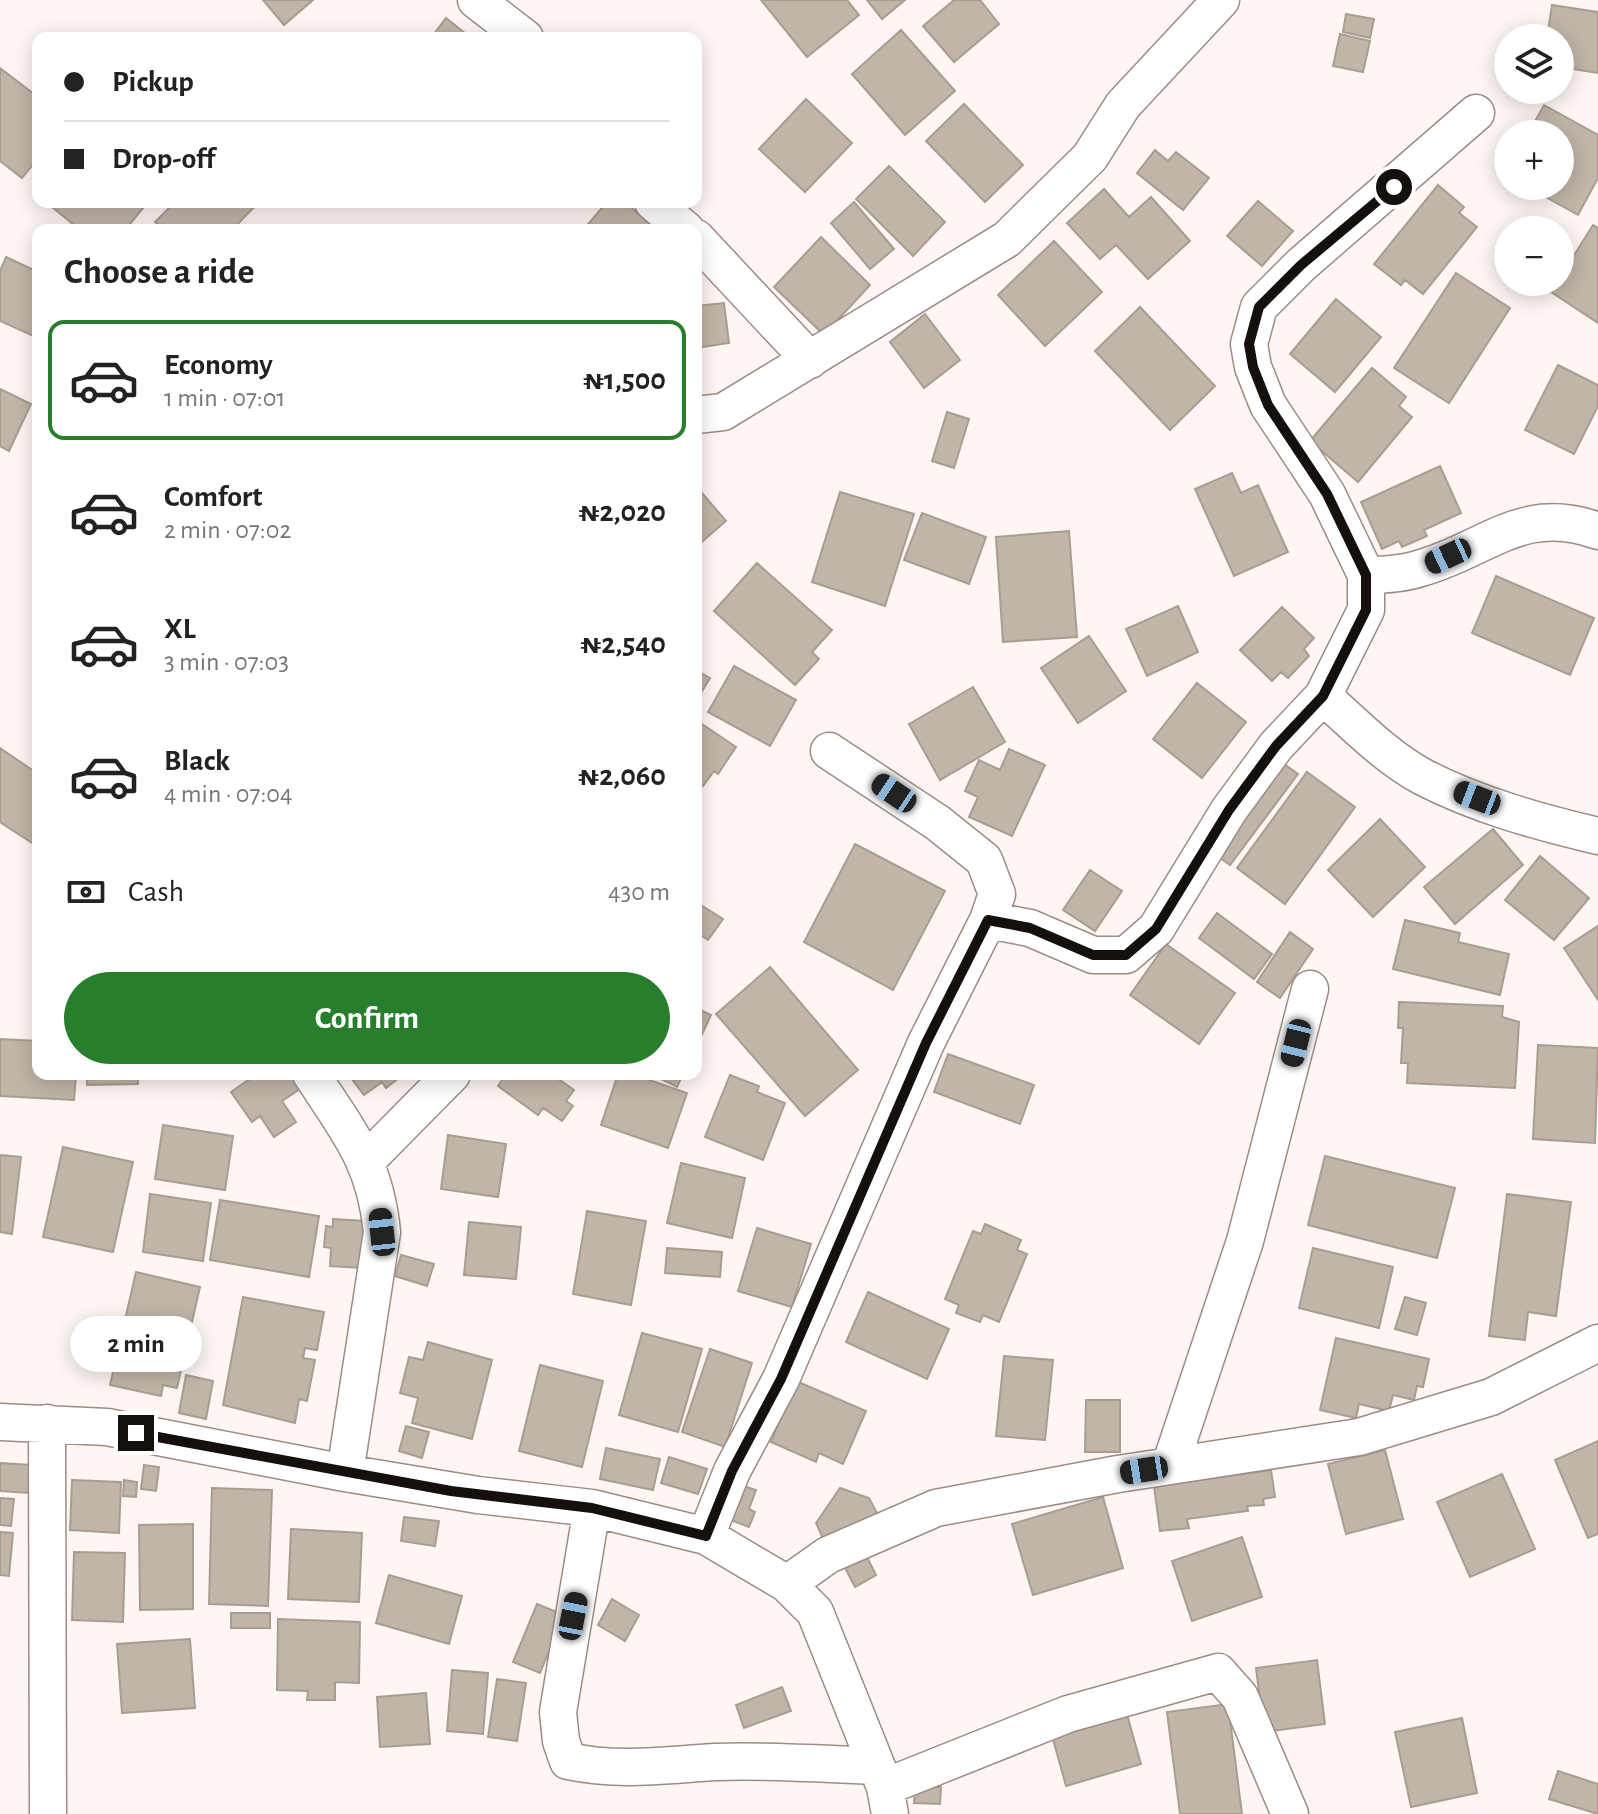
<!DOCTYPE html>
<html lang="en">
<head>
<meta charset="utf-8">
<style>
  body { margin:0; font-family:"Alegreya Sans",sans-serif; background:#f2f2f2; color:#222; height:100vh; display:flex; flex-direction:column; font-size:30px; white-space:nowrap }
  * { box-sizing:border-box; margin:0 }
  p { font-size:26px; color:#767676 }
  .icon { flex:none; width:44px; height:44px; fill:none; stroke:currentColor; stroke-width:2; stroke-linecap:round; stroke-linejoin:round }
  .map { position:relative; flex:1; overflow:hidden }
  .side { position:absolute; left:32px; top:224px; width:670px; height:856px; display:flex; flex-direction:column; background:#fff; border-radius:16px; box-shadow:0 4px 20px #0003 }
  .side>* { flex:none }
  .guide { position:absolute; left:32px; top:32px; width:670px; height:176px; border-radius:16px; box-shadow:0 4px 20px #0003; display:grid; align-content:center; height:176px; padding:0 32px; background:#fff }
  .controls { position:absolute; left:1494px; top:24px; display:grid; gap:16px }
  .controls a { display:grid; place-items:center; width:80px; height:80px; border-radius:50%; background:#fff; box-shadow:0 4px 20px #0003; font-size:40px }
  .end { position:absolute; width:36px; height:36px; margin:-18px; border:10px solid #150f0d; background:#fff; box-shadow:0 0 0 4px #fff }
  .from { border-radius:50% }
  .bubble { position:absolute; height:56px; border-radius:28px; background:#fff; box-shadow:0 4px 20px #0003; font-size:26px; font-weight:700; line-height:56px; text-align:center }
  .car { position:absolute; width:24px; height:48px; margin:-24px -12px; border-radius:10px; box-shadow:0 0 6px 2px #0007; background:linear-gradient(#222 24%,#8ab4d8 0 40%,#222 0 76%,#8ab4d8 0 86%,#222 0) }
  .guide b { display:flex; align-items:center; gap:28px; height:76px; font-size:30px }
  .guide b+b { border-top:2px solid #e0e0e0 }
  .guide i { width:20px; height:20px; background:#222 }
  ul { padding:0; list-style:none }
  li { display:flex; align-items:center; gap:24px; height:120px; margin:0 16px 12px; padding:0 16px; border:4px solid transparent; border-radius:16px }
  li div { flex:1 }
  li b { display:block; font-size:30px }
  li em { font-style:normal; font-weight:700 }
  li.current { border-color:#277f2d }
  li>.icon { width:72px; height:72px; stroke-width:1.5 }
  h2 { padding:0 32px; font-size:36px; line-height:96px }
  .pay { display:flex; align-items:center; gap:20px; height:88px; padding:0 32px; font-size:30px }
  .pay p { margin-inline-start:auto }
  .button { display:flex; gap:16px; margin-top:auto; padding:16px 32px }
  .button a { flex:1; height:92px; border-radius:48px; background:#277f2d; color:#fff; font-size:32px; font-weight:700; line-height:92px; text-align:center }
  .map>svg:first-child { display:block }
  .building { fill:#c0b5a8; stroke:#a89d91; stroke-width:2 }
  .lines { fill:none; stroke-linecap:round; stroke-linejoin:round }
  .street-casing { stroke:#9c8c86; stroke-width:39 }
  .street { stroke:#fff; stroke-width:36 }
  .route { stroke:#150f0d; stroke-width:10 }
</style>
</head>
<body>
<div class="map">
<svg width="1598" height="1814" viewBox="0 0 1598 1814">
  <rect width="100%" height="100%" fill="#fdf6f3"/>
  <path class="building" d="M263 0H313L284 25Z
    M761 0H847L859 15 807 57Z
    M867 0H905L882 19Z
    M954 0H980L999 24 954 62 923 26Z
    M1552 5 1598 12V73L1560 67V38H1547Z
    M1346 14 1374 19 1370 38 1343 32Z
    M446 18 471 38H431Z
    M901 30 955 91 905 135 852 74Z
    M1340 34 1370 41 1363 72 1333 66Z
    M0 68 38 97V158L22 178 0 161Z
    M806 99 852 143 805 192 759 149Z
    M964 104 1023 165 985 202 926 141Z
    M1544 105 1598 135V178L1578 215 1526 186H1560V134H1528Z
    M1155 150 1168 161 1176 152 1209 178 1183 210 1137 173Z
    M889 166 945 222 913 256 856 199Z
    M1438 185 1464 207 1459 213 1477 227 1423 294 1405 280 1401 285 1374 264Z
    M1104 189 1129 217 1151 197 1190 241 1148 279 1116 245 1100 259 1067 223Z
    M1258 201 1293 231 1262 266 1227 236Z
    M46 202H148L125 230H80Z
    M175 202H259L232 230H164L155 222Z
    M607 202H625L650 224 645 230H583Z
    M854 202 894 249 870 269 831 223Z
    M1593 225 1598 228V323L1551 292Z
    M821 237 870 285 824 335 774 287Z
    M1054 241 1102 292 1045 346 998 295Z
    M6 257 38 272V338L0 321V271Z
    M1456 273 1510 308 1449 403 1394 368Z
    M1336 299 1381 337 1335 392 1290 354Z
    M724 303 729 343 696 348V306Z
    M1140 307 1215 386 1170 430 1095 351Z
    M925 314 960 360 924 388 890 342Z
    M1558 365 1598 385V406L1574 454 1525 430Z
    M1372 368 1406 397 1399 406 1412 417 1358 482 1310 441Z
    M0 389 31 404 9 451 0 446Z
    M947 412 969 419 954 468 932 461Z
    M1440 466 1461 513 1424 530 1427 536 1402 547 1399 541 1382 549 1361 502Z
    M1232 473 1241 493 1258 485 1288 552 1234 576 1195 489Z
    M696 486 726 521 696 547Z
    M840 492 914 514 885 606 812 582Z
    M922 513 986 537 969 584 904 560Z
    M1069 531 1077 637 1003 642 996 537Z
    M757 563 832 630 812 652 819 659 795 685 714 611Z
    M1496 576 1594 618 1570 675 1472 633Z
    M1178 606 1198 652 1147 676 1126 629Z
    M1282 607 1314 638 1304 649 1309 656 1288 678 1281 672 1272 681 1240 650Z
    M1089 636 1126 691 1078 723 1041 668Z
    M734 666 796 700 770 746 708 712Z
    M696 670 710 678 696 701Z
    M1197 683 1246 722 1202 778 1153 739Z
    M973 687 1005 742 940 780 909 724Z
    M696 720 736 747 718 774 714 771 703 786 696 781Z
    M0 748 38 774V847L0 822Z
    M1009 749 1045 765 1012 836 969 817 978 797 965 791 979 760 1000 770Z
    M1280 761 1298 774 1230 865 1212 852Z
    M1307 772 1355 807 1285 904 1237 868Z
    M1380 819 1425 867 1373 917 1328 870Z
    M1493 829 1523 865 1455 924 1424 887Z
    M855 844 945 891 893 990 804 942Z
    M1540 856 1589 898 1554 940 1505 900Z
    M1090 870 1122 891 1095 931 1063 910Z
    M696 902 723 919 708 940 696 932Z
    M1217 913 1272 954 1254 979 1199 938Z
    M1405 920 1460 933 1458 942 1509 954 1500 995 1393 969Z
    M1598 926V1000L1564 948Z
    M1290 932 1313 949 1280 998 1257 982Z
    M1166 944 1235 993 1199 1044 1130 995Z
    M770 967 858 1070 805 1116 716 1014Z
    M1399 1002 1503 1006 1502 1017 1519 1022 1515 1088 1407 1083 1408 1063H1401L1403 1028H1398Z
    M696 1008 711 1015 696 1047Z
    M0 1039 38 1041V1074H76L74 1100 0 1096Z
    M1538 1045 1598 1048 1595 1143 1533 1139Z
    M948 1054 1034 1085 1020 1124 934 1092Z
    M87 1074H138V1084L87 1085Z
    M257 1074H290L300 1089 282 1101 296 1122 274 1137 260 1116 252 1122 231 1092Z
    M348 1074H404L386 1088 382 1082 364 1095Z
    M506 1074H551L574 1090 566 1101 573 1106 562 1121 543 1108 538 1115 498 1086Z
    M618 1074H632L687 1093 668 1148 601 1125Z
    M651 1074H683L677 1087Z
    M730 1075 759 1086 757 1092 785 1103 763 1160 705 1137Z
    M163 1125 233 1136 225 1190 155 1179Z
    M448 1135 506 1144 498 1197 441 1189Z
    M63 1147 133 1162 113 1252 43 1237Z
    M0 1155 21 1157 12 1234 0 1232Z
    M1325 1156 1455 1188 1437 1258 1308 1225Z
    M681 1163 745 1178 732 1238 667 1223Z
    M150 1194 211 1203 203 1261 143 1252Z
    M1507 1194 1571 1202 1556 1316 1528 1312 1525 1340 1489 1336Z
    M220 1200 319 1216 309 1277 210 1260Z
    M587 1211 646 1221 631 1305 573 1294Z
    M333 1219 366 1221 362 1268 330 1266 331 1248 324 1247 326 1226 333 1227Z
    M469 1222 521 1227 516 1279 464 1275Z
    M985 1224 1021 1240 1017 1250 1027 1254 999 1322 983 1315 980 1322 956 1313 959 1305 945 1299 973 1231 981 1234Z
    M757 1228 811 1244 792 1307 738 1291Z
    M667 1248 722 1252 720 1277 665 1273Z
    M1313 1248 1393 1267 1379 1328 1299 1308Z
    M401 1255 434 1264 427 1286 395 1276Z
    M136 1272 200 1287 177 1388 163 1385 161 1396 110 1385Z
    M868 1292 949 1329 927 1379 846 1342Z
    M243 1297 324 1312 317 1350 305 1348 303 1358 315 1360 307 1401 299 1399 295 1423 223 1405Z
    M1405 1297 1426 1303 1417 1335 1395 1329Z
    M642 1333 702 1349 678 1432 619 1415Z
    M1336 1338 1429 1359 1423 1387 1417 1386 1414 1400 1393 1395 1389 1411 1359 1404 1356 1418 1320 1410Z
    M428 1342 492 1360 472 1439 412 1423 418 1398 400 1393 409 1357 423 1360Z
    M710 1349 752 1363 725 1447 682 1432Z
    M1004 1356 1053 1360 1045 1440 996 1436Z
    M540 1365 603 1381 582 1467 519 1451Z
    M186 1375 213 1381 206 1419 179 1413Z
    M796 1381 866 1411 843 1464 819 1453 816 1462 771 1442Z
    M1086 1400H1120V1452H1085Z
    M406 1426 429 1432 422 1458 399 1451Z
    M1598 1441V1534L1588 1538 1555 1460Z
    M606 1448 660 1459 653 1490 600 1479Z
    M1385 1450 1403 1519 1346 1534 1328 1464Z
    M669 1457 707 1469 698 1494 661 1483Z
    M0 1463 31 1465 29 1493 0 1491Z
    M144 1465 159 1467 156 1491 141 1489Z
    M1271 1470 1275 1497 1263 1499 1264 1505 1247 1506 1248 1511 1187 1519 1189 1528 1160 1531 1154 1486Z
    M1502 1474 1535 1549 1470 1577 1437 1502Z
    M72 1480 121 1482 119 1533 70 1530Z
    M124 1480 137 1482 136 1497 123 1496Z
    M735 1483 756 1490 749 1509 755 1512 749 1527 723 1517Z
    M212 1488 272 1490 268 1606 209 1604Z
    M840 1488 869 1498 878 1515 824 1541 816 1523Z
    M1103 1497 1123 1568 1033 1595 1012 1524Z
    M0 1498 14 1499 11 1526 0 1525Z
    M404 1517 439 1521 435 1546 401 1541Z
    M193 1524V1609L140 1610 139 1525Z
    M291 1529 362 1533 359 1602 288 1599Z
    M0 1532 13 1533 9 1576 0 1575Z
    M1242 1537 1262 1597 1192 1621 1172 1561Z
    M74 1552 125 1553 123 1622 72 1620Z
    M866 1555 876 1575 855 1587 844 1566Z
    M389 1575 462 1596 449 1644 376 1623Z
    M612 1599 639 1615 625 1641 598 1625Z
    M537 1604 564 1615 540 1673 513 1662Z
    M231 1613H270V1628H231Z
    M278 1619 360 1622 359 1683 335 1682V1700H307L308 1691 277 1690Z
    M190 1639 195 1708 122 1713 117 1644Z
    M1317 1660 1325 1724 1264 1732 1256 1668Z
    M452 1670 488 1673 483 1734 447 1731Z
    M497 1679 526 1683 517 1741 488 1737Z
    M782 1687 791 1711 744 1728 736 1705Z
    M426 1693 430 1744 380 1747 377 1697Z
    M1228 1704 1242 1814H1180L1167 1712Z
    M1126 1711 1141 1764 1066 1786 1051 1732Z
    M1462 1718 1477 1793 1411 1807 1395 1732Z
    M1558 1771 1598 1784V1814L1549 1799Z
    M915 1786 941 1787 940 1804 914 1803Z"/>
  <g class="lines">
    <g class="street-casing">
      <path id="street" d="M476 0 525 38
        M653 202 686 230
        M696 238 810 360
        M696 415 723 412 1007 239 1090 157 1123 105 1221 0
        M1366 575C1385 575 1403 574 1421 568 1486 550 1523 503 1598 531
        M1323 696C1354 724 1386 757 1423 777 1477 805 1539 822 1598 836
        M829 751 938 823 984 860 997 894 988 920
        M311 1074C348 1131 375 1161 382 1232L345 1473
        M366 1161 452 1074
        M0 1422 107 1427 345 1473 478 1495 592 1508 706 1536 787 1584 815 1612 885 1787 890 1814
        M47 1423 48 1814
        M1170 1466 1245 1241 1310 989
        M592 1508 558 1712 561 1741 568 1761C619 1772 665 1765 716 1762 769 1760 823 1764 876 1766
        M706 1536 732 1471 781 1379 926 1043 988 920 1030 928 1093 955H1126L1156 929 1229 810 1276 746 1323 696 1366 610V575L1327 494 1268 405 1253 367 1249 344 1259 307 1301 265 1476 113
        M787 1584 828 1555 936 1508 1118 1474 1359 1437 1491 1397 1598 1343
        M885 1787 1068 1714 1218 1672 1240 1697 1290 1814"/>
    </g>
    <use href="#street" class="street"/>
  </g>
  <g class="lines">
    <path class="route" d="M136 1433 451 1491 592 1508 706 1536 732 1471 781 1379 926 1043 988 920 1030 928 1093 955H1126L1156 929 1229 810 1276 746 1323 696 1366 610V575L1327 494 1268 405 1253 367 1249 344 1259 307 1301 265 1394 187"/>
  </g>
</svg>
<div class="controls">
<a><svg class="icon" aria-label="layers" viewBox="0 0 24 24"><path d="M12 4l9 5-9 5-9-5zM3 14l9 5 9-5"/></svg></a>
<a>+</a>
<a>−</a>
</div>
<i class="end from" style="left:1394px;top:187px"></i>
<i class="end" style="left:136px;top:1433px"></i>
<div class="bubble" style="left:70px;top:1316px;width:132px">2 min</div>
<i class="car" style="left:1448px;top:556px;rotate:245deg"></i>
<i class="car" style="left:894px;top:793px;rotate:304deg"></i>
<i class="car" style="left:1477px;top:798px;rotate:291deg"></i>
<i class="car" style="left:1296px;top:1043px;rotate:194deg"></i>
<i class="car" style="left:382px;top:1232px;rotate:354deg"></i>
<i class="car" style="left:1144px;top:1470px;rotate:261deg"></i>
<i class="car" style="left:573px;top:1616px;rotate:11deg"></i>
<div class="guide">
<b><i class="from"></i>Pickup</b>
<b><i></i>Drop-off</b>
</div>
<section class="side">
<h2>Choose a ride</h2>
<ul>
<li class="current"><svg class="icon" aria-label="car" viewBox="0 0 24 24"><path d="M5 17H2v-5l4-1 3-4h7l3 4 3 1v5h-3M9 17h6M6 11h13"/><circle cx="7" cy="17" r="2"/><circle cx="17" cy="17" r="2"/></svg><div><b>Economy</b><p>1 min · 07:01</p></div><em>₦1,500</em></li>
<li><svg class="icon" aria-label="car" viewBox="0 0 24 24"><path d="M5 17H2v-5l4-1 3-4h7l3 4 3 1v5h-3M9 17h6M6 11h13"/><circle cx="7" cy="17" r="2"/><circle cx="17" cy="17" r="2"/></svg><div><b>Comfort</b><p>2 min · 07:02</p></div><em>₦2,020</em></li>
<li><svg class="icon" aria-label="car" viewBox="0 0 24 24"><path d="M5 17H2v-5l4-1 3-4h7l3 4 3 1v5h-3M9 17h6M6 11h13"/><circle cx="7" cy="17" r="2"/><circle cx="17" cy="17" r="2"/></svg><div><b>XL</b><p>3 min · 07:03</p></div><em>₦2,540</em></li>
<li><svg class="icon" aria-label="car" viewBox="0 0 24 24"><path d="M5 17H2v-5l4-1 3-4h7l3 4 3 1v5h-3M9 17h6M6 11h13"/><circle cx="7" cy="17" r="2"/><circle cx="17" cy="17" r="2"/></svg><div><b>Black</b><p>4 min · 07:04</p></div><em>₦2,060</em></li>
</ul>
<div class="pay"><svg class="icon" aria-label="cash" viewBox="0 0 24 24"><path d="M3 7h18v10H3z"/><circle cx="12" cy="12" r="2"/></svg>Cash<p>430 m</p></div>
<div class="button"><a>Confirm</a></div>
</section>
</div>
</body>
</html>
